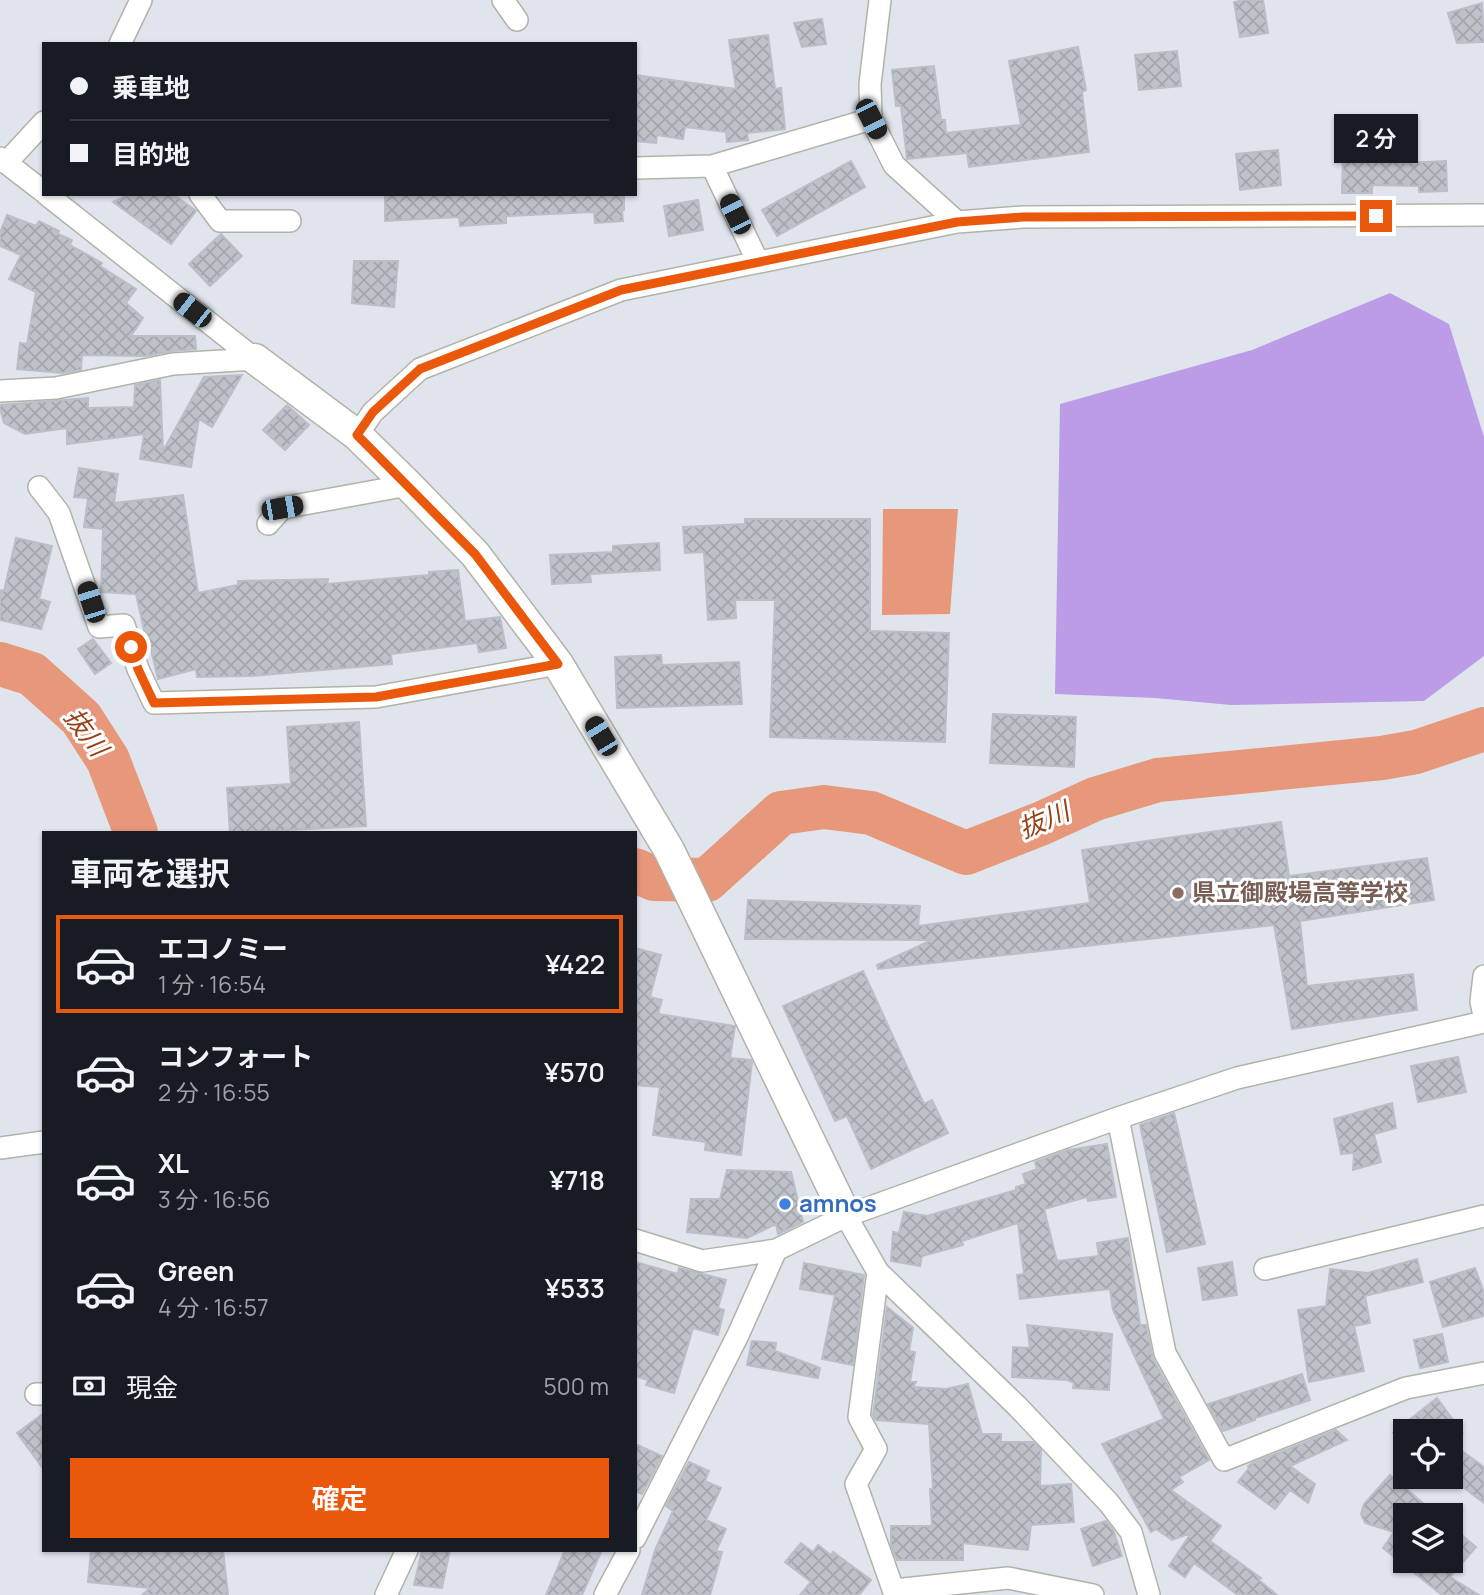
<!DOCTYPE html>
<html lang="ja">
<head>
<meta charset="utf-8">
<style>
  body { margin:0; font-family:Manrope,"Noto Sans JP",sans-serif; background:#242831; color:#f1f3f6; height:100vh; display:flex; flex-direction:column; font-size:26px; white-space:nowrap }
  * { box-sizing:border-box; margin:0 }
  p { font-size:23px; color:#9ea1a6 }
  .icon { flex:none; width:38px; height:38px; fill:none; stroke:currentColor; stroke-width:2; stroke-linecap:round; stroke-linejoin:round }
  .map { position:relative; flex:1; overflow:hidden }
  .side { position:absolute; left:42px; top:831px; width:595px; height:721px; display:flex; flex-direction:column; background:#171b24; border-radius:0px; box-shadow:0 2px 5px #0004 }
  .side>* { flex:none }
  .hud { position:absolute; left:42px; top:42px; width:595px; height:154px; border-radius:0px; box-shadow:0 2px 5px #0004; display:grid; align-content:center; height:154px; padding:0 28px; background:#171b24 }
  .fabs { position:absolute; left:1393px; top:1419px; display:grid; gap:14px }
  .fabs a { display:grid; place-items:center; width:70px; height:70px; border-radius:0px; background:#171b24; box-shadow:0 2px 5px #0004; font-size:35px }
  .end { position:absolute; width:32px; height:32px; margin:-16px; border:9px solid #ea580c; background:#fff; box-shadow:0 0 0 4px #fff }
  .from { border-radius:50% }
  .bubble { position:absolute; height:49px; border-radius:0px; background:#171b24; box-shadow:0 2px 5px #0004; font-size:23px; font-weight:600; line-height:49px; text-align:center }
  .car { position:absolute; width:21px; height:42px; margin:-21px -10px; border-radius:9px; box-shadow:0 0 5px 2px #0007; background:linear-gradient(#222 24%,#8ab4d8 0 40%,#222 0 76%,#8ab4d8 0 86%,#222 0) }
  .hud b { display:flex; align-items:center; gap:24px; height:66px; font-size:26px }
  .hud b+b { border-top:2px solid #363941 }
  .hud i { width:18px; height:18px; background:#f1f3f6 }
  ul { padding:0; list-style:none }
  li { display:flex; align-items:center; gap:21px; height:98px; margin:0 14px 10px; padding:0 14px; border:4px solid transparent; border-radius:0px }
  li div { flex:1 }
  li b { display:block; font-size:26px }
  li em { font-style:normal; font-weight:600 }
  li.selected { border-color:#ea580c }
  li>.icon { width:63px; height:63px; stroke-width:1.5 }
  h2 { padding:0 28px; font-size:32px; line-height:84px }
  .pay { display:flex; align-items:center; gap:18px; height:77px; padding:0 28px; font-size:26px }
  .pay p { margin-inline-start:auto }
  .button { display:flex; gap:14px; margin-top:auto; padding:14px 28px }
  .button a { flex:1; height:80px; border-radius:0px; background:#ea580c; color:#fff; font-size:28px; font-weight:600; line-height:80px; text-align:center }
  .map>svg:first-child { display:block }
  .pitch { fill:#bc9ce6 }
  .water { fill:#e7977a }
  .lines { fill:none; stroke-linecap:round; stroke-linejoin:round }
  .river { stroke:#e7977a; stroke-width:44 }
  .building { fill:url(#building-cross-hatch); stroke:#b9bec8; stroke-width:2 }
  .street-casing { stroke:#b3b2a9; stroke-width:24 }
  .secondary-casing { stroke:#b3b2a9; stroke-width:33 }
  .street { stroke:#fff; stroke-width:21 }
  .secondary { stroke:#fff; stroke-width:30 }
  .route { stroke:#ea580c; stroke-width:9 }
  .education-dot { fill:#8d6e63; stroke:#fff; stroke-width:2.5 }
  .shop-dot { fill:#3f7fe0; stroke:#fff; stroke-width:2.5 }
  .labels { text-anchor:middle; stroke-width:6; stroke-linejoin:round; paint-order:stroke }
  .education-label { font-size:24px; font-weight:bold; fill:#785e54; stroke:#fff; text-anchor:start }
  .shop-label { font-size:24px; font-weight:bold; fill:#366cbe; stroke:#fff; text-anchor:start }
  .water-label { font-size:26px; font-style:italic; fill:#964216; stroke:#fff }
</style>
</head>
<body>
<div class="map">
<svg width="1484" height="1595" viewBox="0 0 1484 1595">
  <defs>
    <pattern id="building-cross-hatch" width="8" height="8" patternUnits="userSpaceOnUse" patternTransform="scale(1.75)"><rect width="8" height="8" fill="#bfc1c9"/><path d="M0 0l8 8M0 8l8-8" fill="none" stroke="#a4a6ad"/></pattern>
  </defs>
  <rect width="100%" height="100%" fill="#e0e5ed"/>
  <path class="pitch" d="M1390 293 1449 324 1484 437V656L1424 701 1231 705 1155 698 1055 694 1060 404 1252 350Z"/>
  <path class="water" d="M883 509H958L950 614 882 615Z"/>
  <g class="lines">
    <path class="river" d="M0 664 32 674 81 718 108 760 136 833
      M635 870 654 879 707 880 781 813 824 807 871 813 966 853 1040 824 1095 799 1158 780 1382 758 1416 752 1484 729"/>
  </g>
  <path class="building" d="M1245 0H1263L1268 33 1240 37 1234 2Z
    M1482 3 1484 42 1457 43 1448 13Z
    M822 19 826 44 802 47 794 23Z
    M768 35 775 89 781 88 785 129 747 133 748 140 727 142 726 132 685 127 683 139 657 135 656 143 635 141V75L736 89 729 40Z
    M1078 47 1086 90 1082 92 1089 152 969 167 967 153 907 159 901 106H896L892 70 934 66 941 120H945L946 133 1021 125 1009 61Z
    M1177 51 1181 86 1139 90 1135 55Z
    M1278 150 1281 185 1240 190 1236 154Z
    M1343 151 1372 152V159L1402 160V163L1446 161 1447 191 1419 192V186L1372 185V193H1342Z
    M851 161 865 187 777 236 762 210Z
    M130 194H173L196 211 171 244 113 202Z
    M385 194H624V210L622 211 623 221 595 223 594 212 506 216V223L460 226 459 217 385 221Z
    M698 200 703 230 669 236 664 206Z
    M7 215 36 226 39 221 59 231 58 234 72 240 70 245 102 263 100 266 136 289 126 303 143 318 131 336H195L196 349 172 351 145 356 82 355 81 370 63 373 17 369 20 343 27 344 36 292 9 279 21 255 0 246V233Z
    M221 234 242 256 210 286 189 264Z
    M354 261H398L394 307 352 303Z
    M242 375 212 427 199 419 191 467 140 459 144 434 67 444V428L25 434 4 423 0 408V405L88 398V408L134 407 135 385 160 380 163 451 204 377Z
    M287 405 309 425 285 450 263 430Z
    M79 468 118 474 114 503 183 495 198 593 238 585V581L328 579 327 584 429 575V572L458 570 465 621 500 617 506 648 479 652 477 643 391 654 392 664 250 676 197 677 196 669 158 679 148 638 146 639 136 594 101 592 103 529 84 527 88 498 74 497Z
    M745 519H870V631L949 633 945 742 770 737 775 600H735L736 618 708 620 704 552 685 553 683 527 745 524Z
    M16 538 52 546 39 599 50 602 41 629 0 620V590L4 591Z
    M659 543 660 570 590 574 591 582 552 584 550 555 613 552V546Z
    M93 639 111 663 95 674 78 649Z
    M661 655 662 665 739 662 742 704 617 708 615 657Z
    M993 714 1076 717 1074 767 990 763Z
    M359 722 366 826 230 833 227 788 291 784 287 727Z
    M1281 822 1289 876 1427 858 1434 900 1300 921 1307 986 1413 974 1417 1010 1292 1029 1274 925 878 969 877 965 932 940 745 939 748 900 920 906 918 926 1090 903 1082 850Z
    M635 948 661 955 650 997 662 1000 658 1014 735 1026 730 1058 751 1060 752 1062 741 1155 705 1150 706 1142 653 1135 660 1087 635 1085Z
    M863 971 924 1104 932 1100 948 1133 871 1169 847 1116 835 1121 783 1006Z
    M1458 1057 1466 1092 1418 1102 1411 1066Z
    M1392 1103 1396 1128 1374 1134 1381 1162 1353 1170 1354 1153 1341 1154 1334 1119Z
    M1174 1113 1205 1244 1167 1252 1140 1125Z
    M1107 1144 1116 1197 1088 1201 1087 1197 1044 1209 1057 1261 1099 1256 1097 1243 1128 1238 1140 1325H1146L1153 1359 1209 1460 1179 1477 1183 1482 1171 1490 1221 1526 1210 1541 1261 1578 1259 1580 1277 1595H1238L1194 1563 1185 1577 1169 1566 1191 1533 1172 1540 1156 1529 1151 1532 1102 1444 1164 1419 1113 1310 1110 1289 1020 1299 1017 1275 1024 1274 1018 1223 962 1241 963 1245 922 1256 920 1266 891 1261 893 1232 899 1233 904 1212 927 1216 1016 1190V1187L1026 1184 1023 1174 1037 1169 1035 1162 1068 1150Z
    M727 1170 791 1172 803 1222 778 1234 776 1224 747 1238 687 1232 691 1199H720Z
    M1417 1259 1423 1282 1365 1296 1370 1323 1354 1326 1364 1371 1309 1382 1298 1310 1326 1306 1330 1269 1368 1273Z
    M635 1262 678 1274 679 1268 726 1280 718 1308 724 1310 718 1335 693 1328 674 1393 646 1385 648 1380 635 1376Z
    M1232 1262 1237 1295 1203 1300 1198 1268Z
    M804 1263 864 1275 853 1365 822 1359 835 1295 800 1289Z
    M1475 1268 1484 1293V1316L1443 1327 1430 1282Z
    M887 1307 913 1328 909 1351 915 1352 910 1382H916L913 1387 946 1389 968 1384 982 1434H1001V1442H1033L1041 1450 1040 1486 1071 1484 1074 1522 1031 1525 1028 1550 963 1543V1560H897L891 1545V1526H932L930 1489H933L929 1424 876 1420 873 1415Z
    M1027 1325 1112 1334 1109 1390 1073 1388 1074 1383 1067 1380 1012 1377 1013 1347 1030 1348Z
    M1442 1334 1448 1362 1420 1368 1414 1340Z
    M752 1341 776 1343 775 1351 820 1368 818 1378 747 1365Z
    M1302 1374 1310 1400 1255 1418V1420L1223 1431 1208 1404Z
    M1437 1398 1462 1432H1394Z
    M44 1413V1470L17 1433Z
    M1336 1430 1347 1440 1290 1466 1315 1484 1308 1503 1290 1490 1275 1509 1238 1482 1249 1468 1248 1466 1253 1463Z
    M1451 1443 1484 1467V1503L1451 1478Z
    M635 1444 662 1456 642 1494 635 1491Z
    M689 1462 709 1471 705 1481 721 1488 706 1520 726 1529 716 1551 722 1552 710 1595H642L655 1550 673 1511 666 1506Z
    M1390 1475 1438 1516H1405V1561H1451V1526L1476 1547 1450 1577 1479 1595H1442L1383 1548 1394 1532 1365 1523 1361 1514 1364 1504Z
    M1106 1521 1113 1530 1122 1556 1093 1566 1081 1529Z
    M801 1543 813 1552 818 1545 831 1555 833 1552 871 1580 859 1595H800L811 1582 785 1562Z
    M91 1550H223L228 1595H142L150 1588 88 1582Z
    M422 1550H450L442 1588 414 1585Z
    M565 1550H602L582 1595H546Z"/>
  <g class="lines">
    <g class="street-casing">
      <path id="street" d="M503 0 517 20
        M880 0 870 84 871 119 894 165 957 222
        M120 44 141 0
        M0 158 44 192
        M6 163 44 122
        M712 166 758 262
        M635 168 712 166 871 119
        M46 194 255 359
        M200 194 220 221H290
        M0 391 56 388 173 364 255 359
        M357 435 373 412 420 369 621 290 957 222 1023 217 1484 215
        M39 487 59 513 99 627 124 625 138 669 154 703 376 697 558 664
        M268 524 282 508 408 485
        M1484 976 1481 1002 1484 1015
        M1118 1118 1165 1353 1224 1460 1406 1388 1484 1373
        M0 1148 44 1142
        M846 1216 878 1272 1018 1407 1109 1503 1131 1532 1149 1595
        M635 1240 702 1261 776 1250 846 1216 1118 1118 1237 1078 1484 1022
        M1265 1269 1484 1216
        M878 1272 859 1417 876 1449 856 1484 895 1595
        M36 1394H44
        M635 1538 738 1335 776 1250
        M894 1590 1008 1578 1093 1595
        M386 1595 407 1550
        M605 1595 629 1550"/>
    </g>
    <g class="secondary-casing">
      <path id="secondary" d="M255 359 357 435 408 485 475 554 558 664 669 850 846 1216"/>
    </g>
    <use href="#street" class="street"/>
    <use href="#secondary" class="secondary"/>
  </g>
  <g class="lines">
    <path class="route" d="M131 647 138 669 154 703 376 697 558 664 475 554 357 435 373 412 420 369 621 290 957 222 1023 217 1376 216"/>
  </g>
  <circle class="education-dot" cx="1178" cy="893" r="7"/>
  <circle class="shop-dot" cx="785" cy="1204" r="7"/>
  <g class="labels">
    <g class="education-label">
      <text x="1192" y="901">県立御殿場高等学校</text>
    </g>
    <g class="shop-label">
      <text x="799" y="1212">amnos</text>
    </g>
    <g class="water-label">
      <text transform="translate(86 732) rotate(53)" y="9">抜川</text>
      <text transform="translate(1044 820) rotate(-23)" y="9">抜川</text>
    </g>
  </g>
</svg>
<div class="fabs">
<a><svg class="icon" aria-label="locate" viewBox="0 0 24 24"><circle cx="12" cy="12" r="6"/><path d="M12 2v4M12 18v4M2 12h4M18 12h4"/></svg></a>
<a><svg class="icon" aria-label="layers" viewBox="0 0 24 24"><path d="M12 4l9 5-9 5-9-5zM3 14l9 5 9-5"/></svg></a>
</div>
<i class="end from" style="left:131px;top:647px"></i>
<i class="end" style="left:1376px;top:216px"></i>
<div class="bubble" style="left:1334px;top:114px;width:84px">2 分</div>
<i class="car" style="left:871px;top:119px;rotate:153deg"></i>
<i class="car" style="left:735px;top:214px;rotate:334deg"></i>
<i class="car" style="left:192px;top:310px;rotate:308deg"></i>
<i class="car" style="left:282px;top:508px;rotate:80deg"></i>
<i class="car" style="left:91px;top:602px;rotate:342deg"></i>
<i class="car" style="left:601px;top:736px;rotate:329deg"></i>
<div class="hud">
<b><i class="from"></i>乗車地</b>
<b><i></i>目的地</b>
</div>
<section class="side">
<h2>車両を選択</h2>
<ul>
<li class="selected"><svg class="icon" aria-label="car" viewBox="0 0 24 24"><path d="M5 17H2v-5l4-1 3-4h7l3 4 3 1v5h-3M9 17h6M6 11h13"/><circle cx="7" cy="17" r="2"/><circle cx="17" cy="17" r="2"/></svg><div><b>エコノミー</b><p>1 分 · 16:54</p></div><em>¥422</em></li>
<li><svg class="icon" aria-label="car" viewBox="0 0 24 24"><path d="M5 17H2v-5l4-1 3-4h7l3 4 3 1v5h-3M9 17h6M6 11h13"/><circle cx="7" cy="17" r="2"/><circle cx="17" cy="17" r="2"/></svg><div><b>コンフォート</b><p>2 分 · 16:55</p></div><em>¥570</em></li>
<li><svg class="icon" aria-label="car" viewBox="0 0 24 24"><path d="M5 17H2v-5l4-1 3-4h7l3 4 3 1v5h-3M9 17h6M6 11h13"/><circle cx="7" cy="17" r="2"/><circle cx="17" cy="17" r="2"/></svg><div><b>XL</b><p>3 分 · 16:56</p></div><em>¥718</em></li>
<li><svg class="icon" aria-label="car" viewBox="0 0 24 24"><path d="M5 17H2v-5l4-1 3-4h7l3 4 3 1v5h-3M9 17h6M6 11h13"/><circle cx="7" cy="17" r="2"/><circle cx="17" cy="17" r="2"/></svg><div><b>Green</b><p>4 分 · 16:57</p></div><em>¥533</em></li>
</ul>
<div class="pay"><svg class="icon" aria-label="cash" viewBox="0 0 24 24"><path d="M3 7h18v10H3z"/><circle cx="12" cy="12" r="2"/></svg>現金<p>500 m</p></div>
<div class="button"><a>確定</a></div>
</section>
</div>
</body>
</html>
